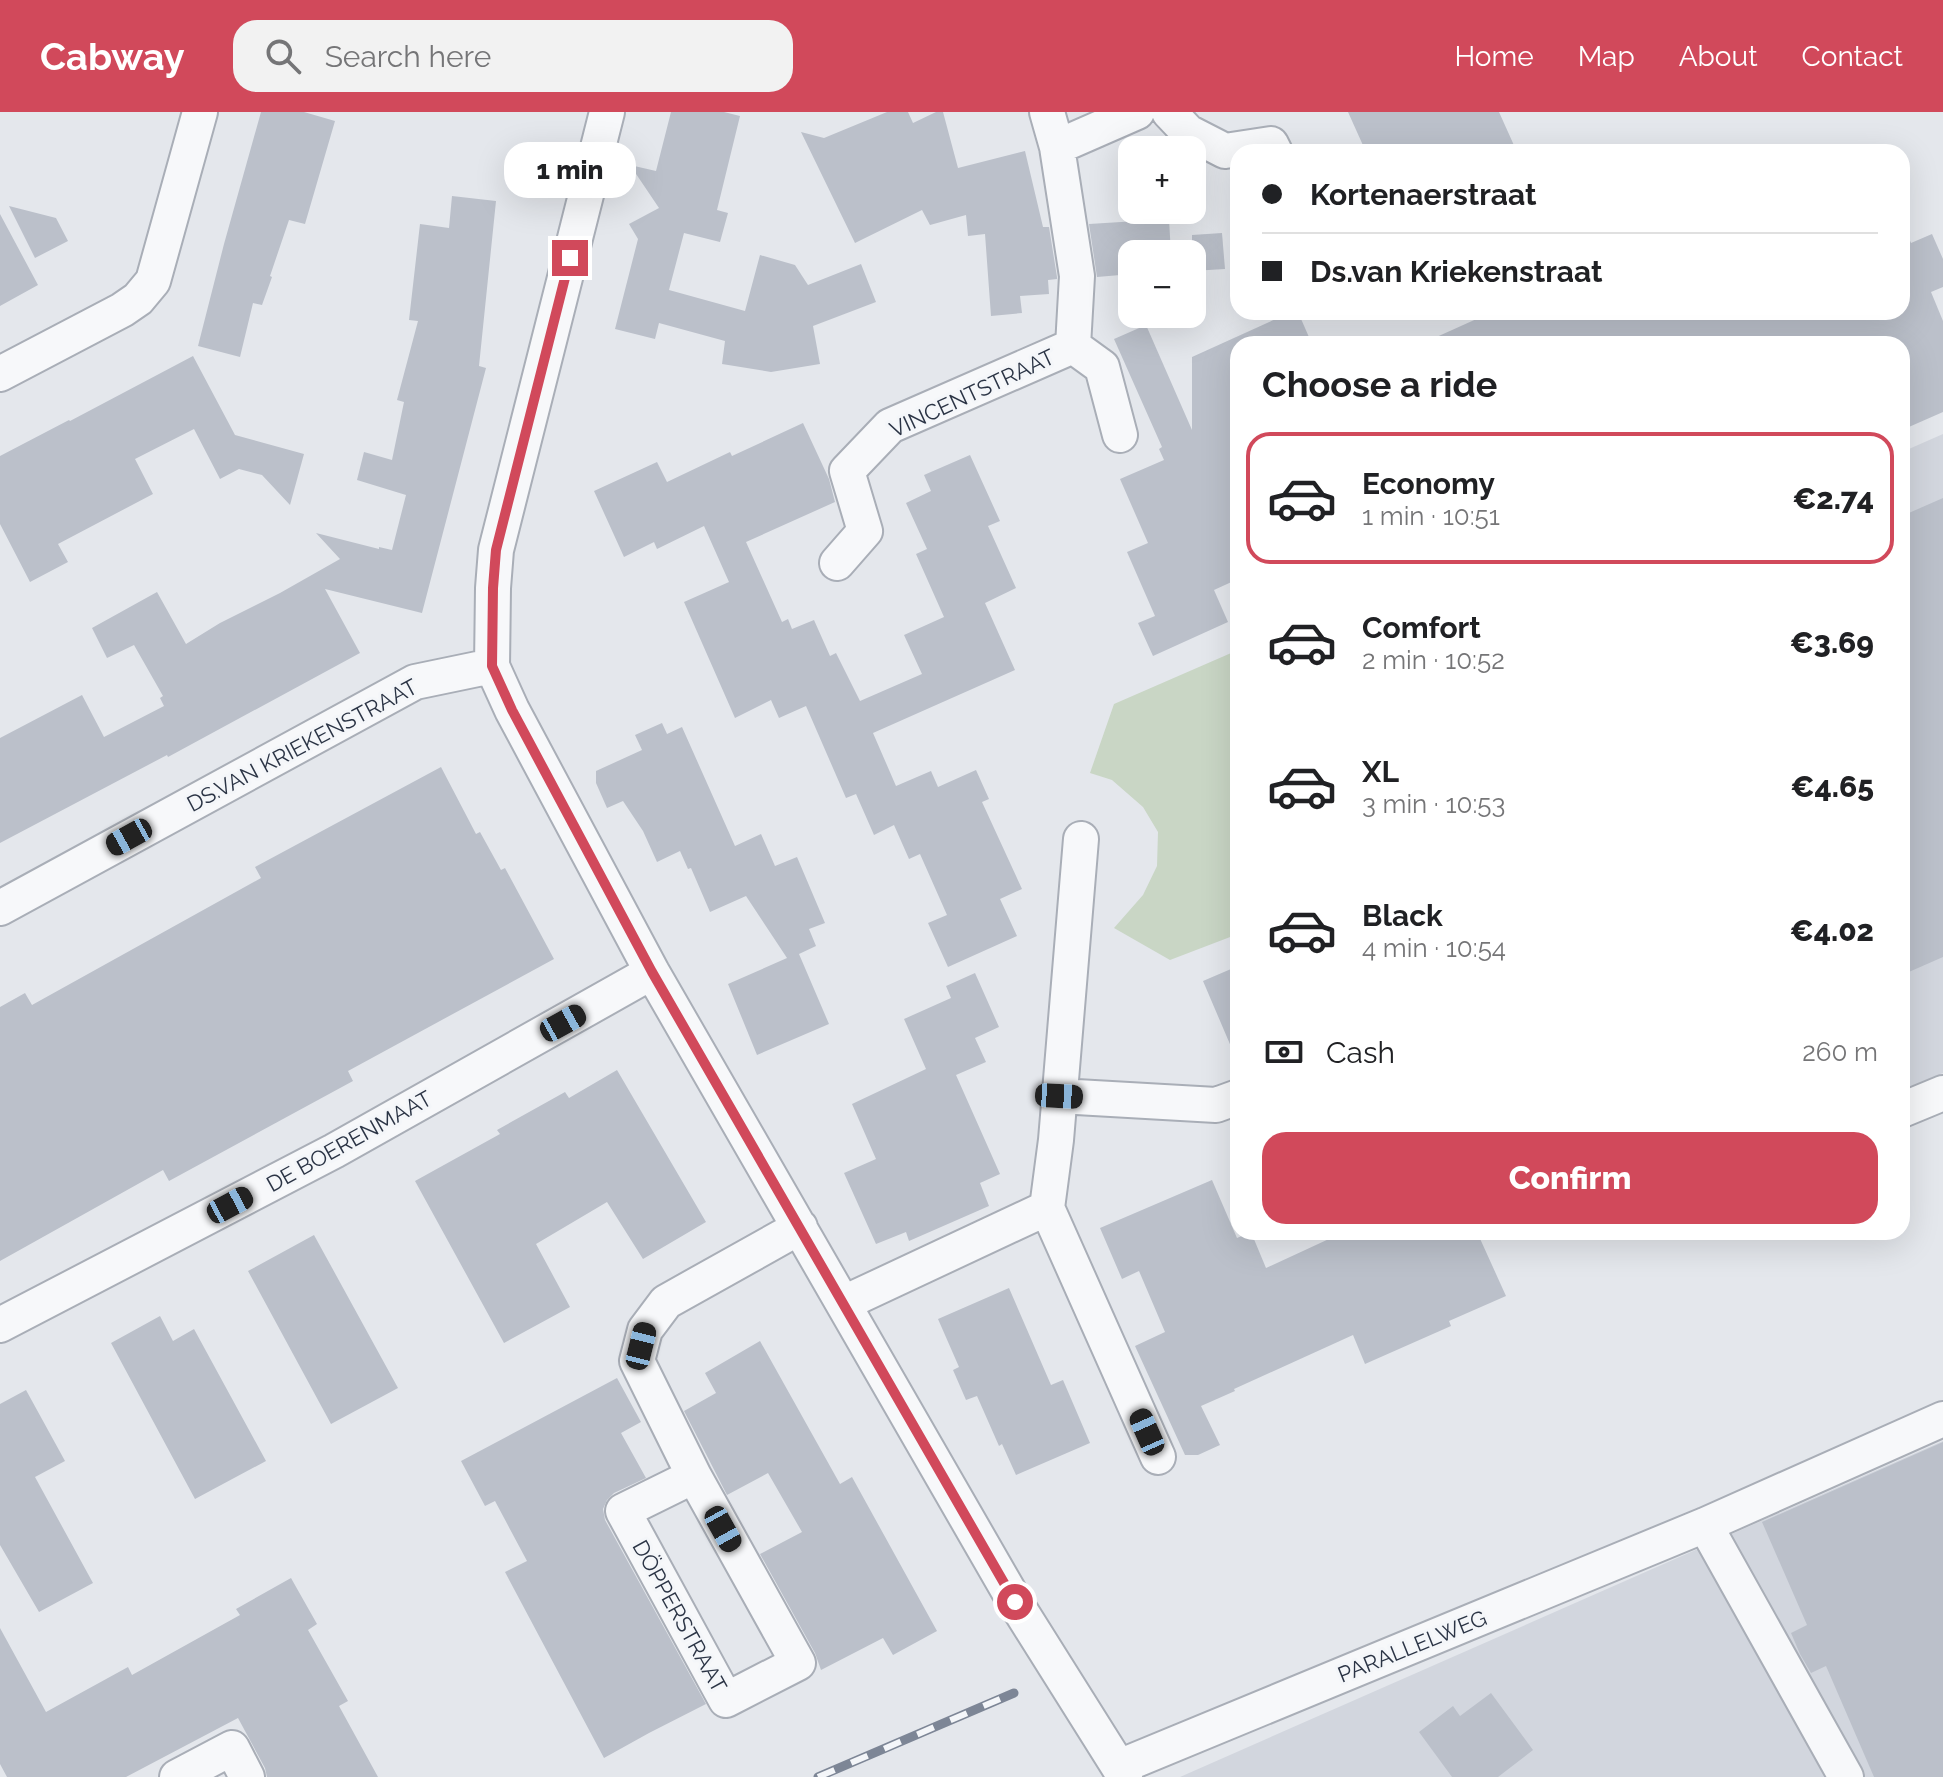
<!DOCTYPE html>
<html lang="en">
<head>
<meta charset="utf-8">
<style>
  body { margin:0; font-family:Raleway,sans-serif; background:#f2f2f2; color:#202124; height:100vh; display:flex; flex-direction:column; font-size:30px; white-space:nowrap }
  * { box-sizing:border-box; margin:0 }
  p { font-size:26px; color:#757577 }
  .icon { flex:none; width:44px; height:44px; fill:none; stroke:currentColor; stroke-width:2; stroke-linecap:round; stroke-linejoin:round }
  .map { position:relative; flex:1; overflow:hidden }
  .drawer { position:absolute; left:1230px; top:224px; width:680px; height:904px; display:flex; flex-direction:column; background:#fff; border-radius:24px; box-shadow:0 8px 32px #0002 }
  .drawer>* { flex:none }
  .top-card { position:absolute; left:1230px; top:32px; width:680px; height:176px; border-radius:24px; box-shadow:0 8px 32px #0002; display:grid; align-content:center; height:176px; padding:0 32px; background:#fff }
  .controls { position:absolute; left:1118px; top:24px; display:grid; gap:16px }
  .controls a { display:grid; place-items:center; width:88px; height:88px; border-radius:16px; background:#fff; box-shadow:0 8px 32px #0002; font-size:40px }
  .end { position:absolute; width:36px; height:36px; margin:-18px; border:10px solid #d1495b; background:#fff; box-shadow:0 0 0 4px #fff }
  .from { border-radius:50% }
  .bubble { position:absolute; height:56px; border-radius:24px; background:#fff; box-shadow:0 8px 32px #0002; font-size:26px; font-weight:800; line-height:56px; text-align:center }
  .car { position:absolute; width:24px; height:48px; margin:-24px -12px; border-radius:10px; box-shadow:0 0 6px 2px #0007; background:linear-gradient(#222 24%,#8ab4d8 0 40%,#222 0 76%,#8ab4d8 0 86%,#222 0) }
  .top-card b { display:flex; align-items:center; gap:28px; height:76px; font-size:30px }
  .top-card b+b { border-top:2px solid #e0e0e0 }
  .top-card i { width:20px; height:20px; background:#202124 }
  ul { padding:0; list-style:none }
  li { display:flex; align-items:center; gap:24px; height:132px; margin:0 16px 12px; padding:0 16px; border:4px solid transparent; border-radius:24px }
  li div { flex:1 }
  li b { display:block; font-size:30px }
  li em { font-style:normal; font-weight:800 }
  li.on { border-color:#d1495b }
  li>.icon { width:72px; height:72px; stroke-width:1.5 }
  h2 { padding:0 32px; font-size:36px; line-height:96px }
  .pay { display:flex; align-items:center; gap:20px; height:88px; padding:0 32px; font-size:30px }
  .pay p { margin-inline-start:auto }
  .cta { display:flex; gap:16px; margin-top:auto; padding:16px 32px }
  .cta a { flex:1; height:92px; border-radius:24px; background:#d1495b; color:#fff; font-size:32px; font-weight:800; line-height:92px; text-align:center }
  header { display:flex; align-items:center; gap:48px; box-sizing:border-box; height:112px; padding:0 40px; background:#d1495b; color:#fff }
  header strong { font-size:38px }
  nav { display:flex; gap:44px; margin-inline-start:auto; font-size:28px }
  .search { width:560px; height:72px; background:#f2f2f2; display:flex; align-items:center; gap:20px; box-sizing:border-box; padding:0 28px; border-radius:24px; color:#757577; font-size:30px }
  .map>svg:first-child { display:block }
  .built { fill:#d2d6de }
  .green { fill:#c9d6c5 }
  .building { fill:#bbc0ca }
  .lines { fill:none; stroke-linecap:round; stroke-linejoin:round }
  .street-casing { stroke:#a9aeb7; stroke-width:38 }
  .street { stroke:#f7f8fa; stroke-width:34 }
  .rail-casing { stroke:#7d8696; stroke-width:9 }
  .rail { stroke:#f4f6f9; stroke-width:6; stroke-dasharray:18; stroke-linecap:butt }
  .route { stroke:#d1495b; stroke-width:10 }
  .labels { text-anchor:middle; stroke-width:6; stroke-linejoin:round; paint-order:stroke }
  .street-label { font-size:22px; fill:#2b3445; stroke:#f4f6f9 }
</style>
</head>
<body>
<header>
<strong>Cabway</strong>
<div class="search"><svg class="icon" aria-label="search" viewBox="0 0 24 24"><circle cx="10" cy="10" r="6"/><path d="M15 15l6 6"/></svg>Search here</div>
<nav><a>Home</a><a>Map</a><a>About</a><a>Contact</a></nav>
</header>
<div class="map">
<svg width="1943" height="1665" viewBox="0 0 1943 1665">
  <rect width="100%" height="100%" fill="#e4e7ec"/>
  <path class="built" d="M1943 322V961L1902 978V340Z
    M1943 1329V1665H1180Z"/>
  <path class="green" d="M1238 538V822L1170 848 1114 816 1143 783 1157 754 1158 720 1143 695 1112 668 1090 661 1114 592Z"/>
  <path class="building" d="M261 0H304L335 9 305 112 289 108 270 164 272 165 262 193 253 191 240 245 198 234 224 132Z
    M671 0H724L740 4 717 98 728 101 720 130 684 121 669 178 745 199 760 143 795 153 808 173 861 152 876 190 813 214 820 252 771 260 722 252 725 229 659 211 655 227 615 217 638 127 629 112 659 96 630 53 656 59Z
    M887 0H908L913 11 936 0H943L958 56 1025 39 1043 115H1049L1057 165V167L1048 168 1049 182 1020 184 1022 201 991 204 985 122 968 124 966 103 930 113 922 98 855 131 801 20 824 26Z
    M1348 0H1499L1517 40H1366Z
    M452 84 496 89 479 254 486 256 422 501 325 477 360 541 168 645 167 643 0 731V626L82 583 104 625 164 594 160 586 163 584 134 533 107 546 92 516 157 480 186 532 220 511 280 481 340 447 316 421 379 437V435L392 438 406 383 357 368 364 340 392 348 404 290 397 288 418 209 409 208 420 112 449 116Z
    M9 94 56 106 68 129 35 146Z
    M0 102 38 173 0 194Z
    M1169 107 1171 142H1132V162L1097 165 1089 112Z
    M1903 112 1911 131 1932 122 1943 147V175L1931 180 1943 209V300L1902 318V232H1421L1492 200H1902Z
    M1222 121 1225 157 1192 159V123Z
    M1291 200H1298L1312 232H1238V467L1214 478 1228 510 1153 544 1138 511 1155 504 1127 440 1148 431 1120 367 1164 348 1159 337 1162 335 1114 227 1146 213 1192 318V245Z
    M193 244 235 323 304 342 290 393 262 363 239 357 220 367 194 317 135 347 153 382 58 432 68 450 30 470 0 412V344L69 308 70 309Z
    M803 311 829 367 835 390 746 430 782 510 788 507 792 517 814 508 830 544 836 541 860 589 922 562 904 523 944 505 916 442 927 437 906 391 931 379 924 363 970 343 1000 409 988 414 1016 476 985 491 1015 558 873 621 896 674 931 659 938 675 976 658 989 687 982 690 1022 777 1000 787 1017 824 948 855 928 811 947 803 920 742 909 747 894 713 874 723 856 682 846 686 806 594 779 606 771 588 735 606 684 490 729 470 704 414 657 437 654 430 624 445 594 379 657 350 667 370 730 340 732 344Z
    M1943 386V845L1902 863V404Z
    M662 611 667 622 682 615 735 734 761 722 775 754 797 745 825 811 809 817 816 834 799 842 829 912 757 943 728 872 787 846 746 784 710 800 691 756 688 757 680 739 657 750 643 719 623 689 607 696 596 671V659L642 638 635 623Z
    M441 655 476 722 480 720 501 758 505 756 554 847 348 959 353 969 169 1069 163 1058 0 1149V895L25 881 32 893 261 766 255 755Z
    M1238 854V951L1203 869Z
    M975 861 999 915 975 926 986 950 956 963 1000 1062 980 1071 989 1094 909 1129 906 1120 876 1132 844 1061 876 1047 852 992 926 957 904 907 951 886 946 874Z
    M617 958 706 1110 643 1147 607 1090 536 1132 570 1195 504 1231 415 1069 500 1022 497 1018 565 980 569 986Z
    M1212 1068 1237 1126 1251 1120 1266 1156 1344 1120H1477L1506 1184 1449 1209 1451 1214 1365 1252 1353 1223 1234 1277 1235 1279 1201 1294 1220 1333 1198 1343H1185L1135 1234 1165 1220 1139 1159 1122 1167 1100 1116Z
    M314 1123 398 1276 331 1312 248 1159Z
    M1009 1176 1051 1273 1063 1268 1090 1331 1016 1363 1002 1332 999 1334 977 1284 966 1288 953 1258 959 1255 938 1207Z
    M160 1204 173 1229 194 1217 266 1349 195 1387 111 1231Z
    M760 1229 840 1372 852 1365 937 1519 893 1543 883 1526 821 1558 815 1541 760 1442 802 1420 768 1361 727 1383 684 1299 716 1281 705 1261Z
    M617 1266 641 1310 621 1321 646 1366 614 1381 607 1388 603 1397 605 1408 706 1592 649 1621 604 1646 505 1460 527 1449 495 1389 485 1394 461 1349Z
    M26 1278 65 1349 35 1365 93 1471 39 1500 0 1433V1292Z
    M1943 1330V1665H1874L1826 1554 1811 1561 1800 1542 1791 1521 1807 1513 1762 1410Z
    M291 1466 317 1512 308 1518 348 1589 339 1594 378 1665H267L265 1656 238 1606 126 1665H7L0 1652V1516L46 1600 128 1555 132 1563 240 1503 236 1497Z
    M1491 1581 1533 1638 1498 1665H1452L1419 1620 1453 1594 1460 1604Z"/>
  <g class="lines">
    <g class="street-casing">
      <path id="street" d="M607 0 496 438 493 476 492 554 512 598 652 860 1015 1490 1125 1665
        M1047 0 1057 35 1077 164 1073 234
        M1169 0 1188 20 1225 39 1271 32 1275 40
        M1057 35 1137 0
        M1073 234 1102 255 1120 323
        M0 262 122 198 138 187 153 169 200 0
        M837 451 865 419 847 359 890 314 1073 234
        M1081 727 1056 1028 1047 1096 1158 1345
        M0 796 415 570 492 554
        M1059 984 1216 993 1238 985
        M1902 998 1943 981
        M844 1191 1047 1096
        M0 1213 334 1039 652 860
        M694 1364 623 1399 726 1588 798 1551 694 1364 637 1249 645 1218 666 1190 800 1115
        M1705 1413 1846 1665
        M1119 1655 1705 1413 1943 1307
        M177 1665 232 1636 247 1665"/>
    </g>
    <use href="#street" class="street"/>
    <g class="rail-casing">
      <path id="rail" d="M818 1665 1014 1581"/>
    </g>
    <use href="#rail" class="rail"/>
  </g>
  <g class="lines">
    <path class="route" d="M570 146 496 438 493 476 492 554 512 598 652 860 1015 1490"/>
  </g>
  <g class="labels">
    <g class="street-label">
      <text transform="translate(972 281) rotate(-25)" y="8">VINCENTSTRAAT</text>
      <text transform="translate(302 633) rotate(-28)" y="8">DS.VAN KRIEKENSTRAAT</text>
      <text transform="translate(349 1029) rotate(-29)" y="8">DE BOERENMAAT</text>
      <text transform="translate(680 1504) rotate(61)" y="8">DÖPPERSTRAAT</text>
      <text transform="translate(1412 1534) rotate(-22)" y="8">PARALLELWEG</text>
    </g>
  </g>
</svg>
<div class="controls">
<a>+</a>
<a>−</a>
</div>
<i class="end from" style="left:1015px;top:1490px"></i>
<i class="end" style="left:570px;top:146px"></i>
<div class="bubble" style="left:504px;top:30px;width:132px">1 min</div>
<i class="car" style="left:129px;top:725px;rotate:241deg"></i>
<i class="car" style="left:563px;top:911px;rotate:61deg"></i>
<i class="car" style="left:1059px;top:984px;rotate:93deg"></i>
<i class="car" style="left:230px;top:1093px;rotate:62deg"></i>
<i class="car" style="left:641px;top:1234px;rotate:14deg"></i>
<i class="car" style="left:1147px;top:1320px;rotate:336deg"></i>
<i class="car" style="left:723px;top:1417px;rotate:151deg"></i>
<div class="top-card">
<b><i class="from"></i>Kortenaerstraat</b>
<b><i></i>Ds.van Kriekenstraat</b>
</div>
<section class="drawer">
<h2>Choose a ride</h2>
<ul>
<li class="on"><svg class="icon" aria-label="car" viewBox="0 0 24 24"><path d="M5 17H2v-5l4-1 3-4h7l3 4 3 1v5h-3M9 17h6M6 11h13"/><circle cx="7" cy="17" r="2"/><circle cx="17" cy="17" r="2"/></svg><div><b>Economy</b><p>1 min · 10:51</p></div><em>€2.74</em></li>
<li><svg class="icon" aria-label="car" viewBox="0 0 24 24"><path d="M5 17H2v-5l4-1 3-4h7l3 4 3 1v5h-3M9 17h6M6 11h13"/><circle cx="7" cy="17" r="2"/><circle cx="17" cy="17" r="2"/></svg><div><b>Comfort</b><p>2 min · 10:52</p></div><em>€3.69</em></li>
<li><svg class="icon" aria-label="car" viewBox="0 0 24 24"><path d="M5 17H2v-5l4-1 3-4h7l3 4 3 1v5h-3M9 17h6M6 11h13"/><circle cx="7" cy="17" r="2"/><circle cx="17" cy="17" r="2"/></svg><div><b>XL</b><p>3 min · 10:53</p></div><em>€4.65</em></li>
<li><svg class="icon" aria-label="car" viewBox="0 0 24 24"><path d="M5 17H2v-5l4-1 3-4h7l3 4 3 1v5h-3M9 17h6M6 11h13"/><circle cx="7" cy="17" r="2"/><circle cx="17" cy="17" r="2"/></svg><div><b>Black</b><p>4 min · 10:54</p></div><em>€4.02</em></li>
</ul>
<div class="pay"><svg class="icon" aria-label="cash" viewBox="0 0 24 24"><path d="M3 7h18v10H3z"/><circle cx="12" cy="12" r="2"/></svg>Cash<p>260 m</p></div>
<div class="cta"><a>Confirm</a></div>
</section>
</div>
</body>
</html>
